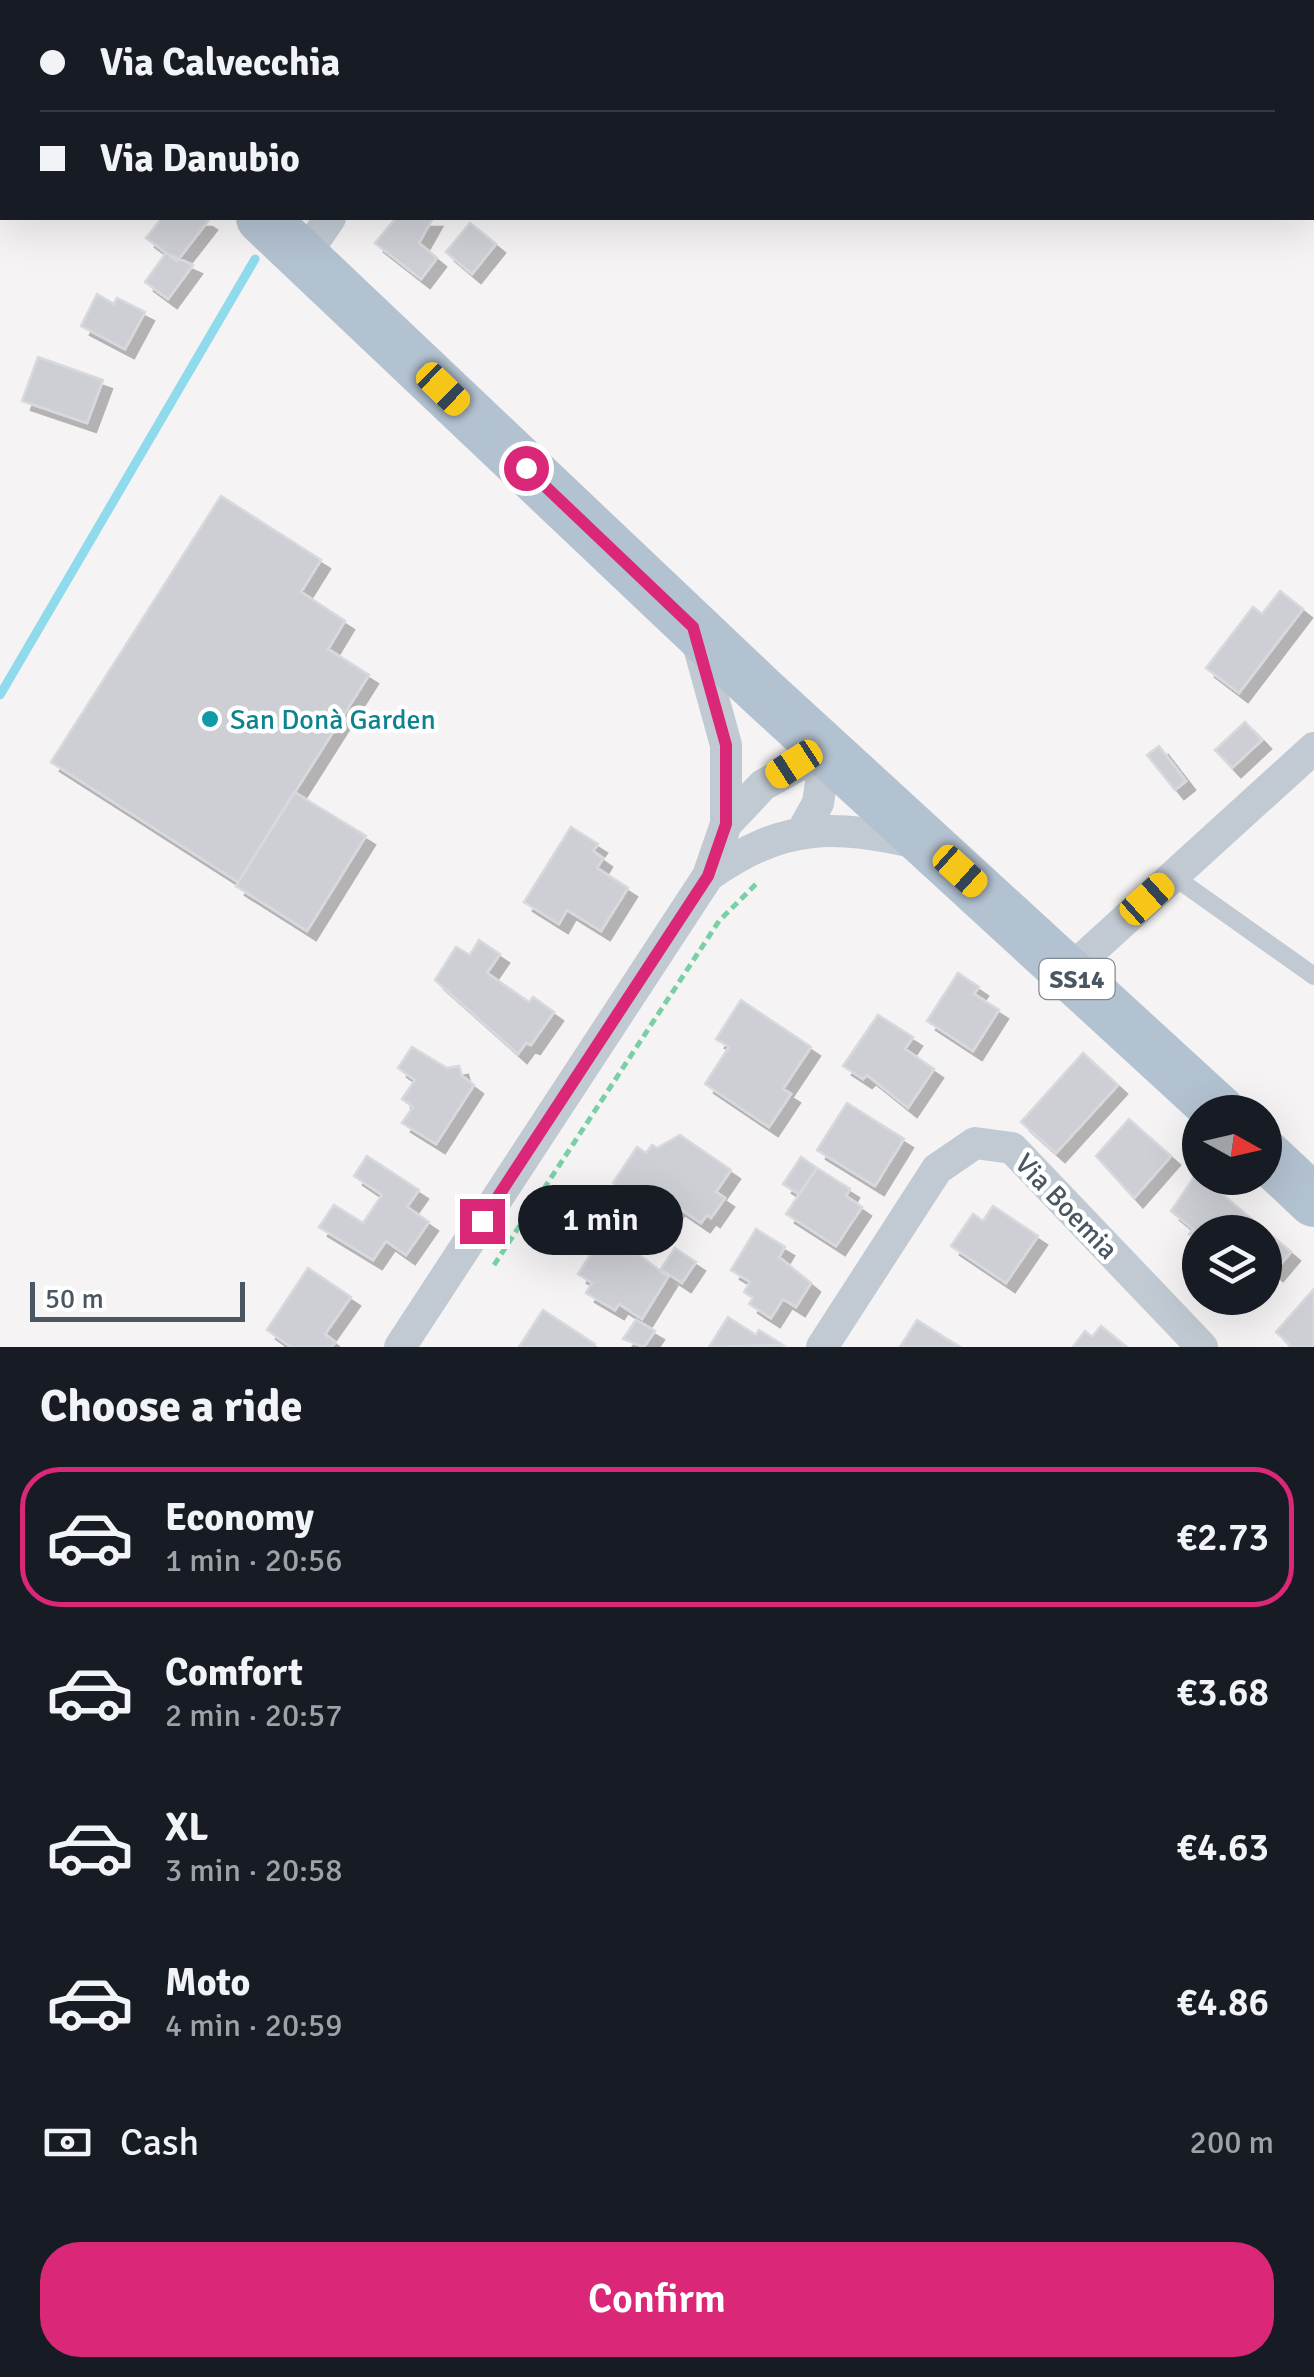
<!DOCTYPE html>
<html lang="en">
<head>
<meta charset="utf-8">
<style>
  body { margin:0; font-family:Signika,sans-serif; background:#20242c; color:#f1f3f6; height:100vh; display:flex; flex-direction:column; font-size:38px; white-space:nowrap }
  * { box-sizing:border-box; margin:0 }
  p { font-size:32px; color:#9ea1a6 }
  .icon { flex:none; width:55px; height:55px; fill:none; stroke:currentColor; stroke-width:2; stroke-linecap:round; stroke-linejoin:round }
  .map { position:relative; height:1347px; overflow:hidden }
  .details { display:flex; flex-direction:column; background:#171b24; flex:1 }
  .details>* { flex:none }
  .banner { position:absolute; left:0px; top:0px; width:1315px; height:220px; box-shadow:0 10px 40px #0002; display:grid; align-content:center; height:220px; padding:0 40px; background:#171b24 }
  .needle { width:65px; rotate:98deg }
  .controls { position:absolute; left:1182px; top:1095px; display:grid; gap:20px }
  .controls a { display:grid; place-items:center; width:100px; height:100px; border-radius:50%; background:#171b24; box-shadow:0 10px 40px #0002; font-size:50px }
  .scale { position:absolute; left:30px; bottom:25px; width:215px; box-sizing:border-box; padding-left:10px; border:5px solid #4a5661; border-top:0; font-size:28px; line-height:35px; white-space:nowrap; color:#4a5661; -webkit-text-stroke:8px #fff; paint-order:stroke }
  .end { position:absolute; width:45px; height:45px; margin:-22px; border:12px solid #db2777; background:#fff; box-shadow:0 0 0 5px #fff }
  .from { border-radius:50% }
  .bubble { position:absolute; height:70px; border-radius:35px; background:#171b24; box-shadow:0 10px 40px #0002; font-size:32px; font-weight:600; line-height:70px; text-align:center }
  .car { position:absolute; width:30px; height:60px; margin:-30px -15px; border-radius:12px; box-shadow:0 0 8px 2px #0007; background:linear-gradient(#f5c518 24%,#345 0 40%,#f5c518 0 76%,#345 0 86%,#f5c518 0) }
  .banner b { display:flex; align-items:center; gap:35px; height:95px; font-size:38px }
  .banner b+b { border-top:2px solid #363941 }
  .banner i { width:25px; height:25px; background:#f1f3f6 }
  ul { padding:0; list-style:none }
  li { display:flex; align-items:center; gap:30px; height:140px; margin:0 20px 15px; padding:0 20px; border:5px solid transparent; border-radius:40px }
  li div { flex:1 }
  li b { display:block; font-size:38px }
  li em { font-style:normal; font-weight:600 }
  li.active { border-color:#db2777 }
  li>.icon { width:90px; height:90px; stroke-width:1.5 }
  h2 { padding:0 40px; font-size:45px; line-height:120px }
  .pay { display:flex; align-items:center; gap:25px; height:110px; padding:0 40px; font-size:38px }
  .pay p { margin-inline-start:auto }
  .cta { display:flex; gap:20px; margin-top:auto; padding:20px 40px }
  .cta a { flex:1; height:115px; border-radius:40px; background:#db2777; color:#fff; font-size:40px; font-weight:600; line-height:115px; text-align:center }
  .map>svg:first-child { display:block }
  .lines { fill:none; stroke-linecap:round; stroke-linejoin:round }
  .stream { stroke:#90daee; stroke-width:9 }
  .building { fill:#cdcfd5; stroke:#d7d9de; stroke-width:2.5; filter:url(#shadow) }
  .path { stroke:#7ad0a6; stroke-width:5; stroke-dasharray:8 5; stroke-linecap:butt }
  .lane { stroke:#c1cad2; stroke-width:18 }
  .street { stroke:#c1cad2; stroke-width:32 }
  .primary { stroke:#b3c2d1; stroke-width:52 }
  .route { stroke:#db2777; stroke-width:12 }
  .culture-dot { fill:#0f9aa8; stroke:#fff; stroke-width:4 }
  .labels { text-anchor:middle; stroke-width:9; stroke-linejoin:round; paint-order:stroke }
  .shield { fill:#fff; stroke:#808990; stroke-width:2.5 }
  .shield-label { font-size:25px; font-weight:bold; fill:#4a5661 }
  .culture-label { font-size:28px; fill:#0d838f; stroke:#fff; text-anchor:start }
  .street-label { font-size:28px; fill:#4a5661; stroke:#fff }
</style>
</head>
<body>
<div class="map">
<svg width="1314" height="1347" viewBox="0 0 1314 1347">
  <defs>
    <filter id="shadow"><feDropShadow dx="9" dy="9" stdDeviation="0" flood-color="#0004"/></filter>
  </defs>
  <rect width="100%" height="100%" fill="#f5f3f3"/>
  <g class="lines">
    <path class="stream" d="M424 2 425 0
      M0 695 255 259"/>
  </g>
  <path class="building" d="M248 0H333L335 2H245Z
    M162 218H203L208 221 177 261 146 238Z
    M396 218H433L419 243 437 258 421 279 375 243Z
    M470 223 496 244 472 274 446 252Z
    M166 253 193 265 168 299 145 282Z
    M97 294 114 304 117 298 145 312 125 349 81 326Z
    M38 357 103 380 87 423 22 401Z
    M221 496 321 560 301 592 345 621 328 649 369 675 238 882 51 762Z
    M1280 591 1303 609 1239 693 1206 668 1253 607 1262 614Z
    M1245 722 1262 740 1232 768 1215 750Z
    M1159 746 1186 781 1175 790 1147 755Z
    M294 792 366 836 307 931 236 886Z
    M571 827 598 844 593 851 603 858 597 868 628 888 601 931 567 910 559 924 524 902Z
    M479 940 500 954 487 973 529 1002 533 997 554 1012 531 1045 526 1043 518 1054 435 980 456 947 470 955Z
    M958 973 979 987 974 994 999 1010 973 1051 927 1021Z
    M741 1000 811 1047 783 1089 791 1094 769 1127 705 1084 729 1047 716 1039Z
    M878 1015 913 1037 905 1049 934 1069 908 1108 867 1075 863 1079 843 1066Z
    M412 1047 447 1068 459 1066 462 1076 474 1085 436 1144 402 1123 413 1107 402 1099 415 1080 398 1068Z
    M1083 1053 1118 1085 1056 1153 1021 1122Z
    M847 1103 904 1139 875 1186 817 1150Z
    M1129 1119 1171 1156 1134 1198 1096 1156Z
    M680 1135 731 1170 716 1192 725 1198 711 1218 707 1215 701 1223 676 1206 670 1214 654 1203 650 1208 613 1183 637 1147 646 1153 652 1145 657 1148Z
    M367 1156 419 1190 407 1207 429 1222 406 1255 386 1241 373 1260 319 1227 334 1205 363 1223 382 1195 354 1176Z
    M801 1157 817 1168 799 1194 783 1184Z
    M817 1168 850 1189 846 1196 862 1207 836 1246 786 1214Z
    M1197 1173 1291 1252 1274 1272 1268 1267 1265 1271V1232H1200V1243L1189 1234 1193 1229 1171 1211Z
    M993 1206 1038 1236 1006 1283 951 1246 973 1214 983 1221Z
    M756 1229 785 1247 779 1257 811 1283 796 1307 783 1299 771 1318 749 1304 753 1298 744 1292 750 1282 731 1270Z
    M600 1240 619 1252 624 1243 668 1277 642 1319 619 1304 615 1310 586 1293 592 1283 578 1274Z
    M675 1248 696 1262 682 1283 661 1269Z
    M308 1268 351 1297 325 1334 335 1342 332 1347H291L267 1330Z
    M1314 1289V1347H1292L1276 1332Z
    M543 1310 595 1344 593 1347H519Z
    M728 1317 756 1335 759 1330 783 1345 709 1347Z
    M636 1320 655 1331 644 1347 623 1339Z
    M917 1320 960 1347H900Z
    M1101 1326 1127 1347H1073L1085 1331 1092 1337Z"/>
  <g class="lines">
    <path class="path" d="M494 1265 719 921 756 884"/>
    <path class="lane" d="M1173 876 1314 976"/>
    <path class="street" d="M473 2 474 0
      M304 256 330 218
      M726 824 763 785 826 750 818 803 803 830
      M708 876C784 822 834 824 921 844
      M1069 971 1314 748
      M400 1347 708 876 726 824V745L696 636
      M822 1347 937 1169 975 1143 1012 1148 1202 1347"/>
    <path class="primary" d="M37 0 40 2
      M262 218 760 690 1220 1112
      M1265 1155 1314 1201"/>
  </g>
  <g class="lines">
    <path class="route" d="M482 1221 708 876 726 824V745L693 627 526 468"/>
  </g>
  <circle class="culture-dot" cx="210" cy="719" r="10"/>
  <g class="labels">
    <rect class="shield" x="1039.5" y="959" width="75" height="40" rx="8"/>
    <g class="shield-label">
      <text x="1077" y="988">SS14</text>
    </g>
    <g class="culture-label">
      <text x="230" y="729">San Donà Garden</text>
    </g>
    <g class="street-label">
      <text transform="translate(1067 1206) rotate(46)" y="10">Via Boemia</text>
    </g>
  </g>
</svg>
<div class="controls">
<a><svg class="needle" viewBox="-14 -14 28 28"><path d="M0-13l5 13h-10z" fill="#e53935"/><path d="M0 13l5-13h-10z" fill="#9ea1a6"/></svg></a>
<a><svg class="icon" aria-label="layers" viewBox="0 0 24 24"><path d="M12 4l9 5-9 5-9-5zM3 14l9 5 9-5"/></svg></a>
</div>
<div class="scale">50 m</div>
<i class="end from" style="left:526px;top:468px"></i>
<i class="end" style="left:482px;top:1221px"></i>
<div class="bubble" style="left:518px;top:1185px;width:165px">1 min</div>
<i class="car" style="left:443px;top:389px;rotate:134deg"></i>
<i class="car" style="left:794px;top:764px;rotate:237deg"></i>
<i class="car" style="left:960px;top:871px;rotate:132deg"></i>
<i class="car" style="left:1147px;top:899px;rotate:48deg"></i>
<div class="banner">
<b><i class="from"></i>Via Calvecchia</b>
<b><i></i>Via Danubio</b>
</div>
</div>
<section class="details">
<h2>Choose a ride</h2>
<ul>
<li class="active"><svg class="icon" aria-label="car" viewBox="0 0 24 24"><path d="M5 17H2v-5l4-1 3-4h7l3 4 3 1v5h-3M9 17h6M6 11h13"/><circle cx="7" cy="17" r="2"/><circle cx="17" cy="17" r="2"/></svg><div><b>Economy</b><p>1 min · 20:56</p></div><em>€2.73</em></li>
<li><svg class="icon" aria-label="car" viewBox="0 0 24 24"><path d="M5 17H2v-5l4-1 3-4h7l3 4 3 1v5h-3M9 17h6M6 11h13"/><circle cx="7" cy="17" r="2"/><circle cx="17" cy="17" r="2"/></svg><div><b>Comfort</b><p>2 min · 20:57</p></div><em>€3.68</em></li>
<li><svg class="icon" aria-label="car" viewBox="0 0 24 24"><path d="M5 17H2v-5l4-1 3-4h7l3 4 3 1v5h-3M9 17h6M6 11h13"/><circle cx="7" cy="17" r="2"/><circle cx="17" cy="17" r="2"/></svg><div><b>XL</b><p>3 min · 20:58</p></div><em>€4.63</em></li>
<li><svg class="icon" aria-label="car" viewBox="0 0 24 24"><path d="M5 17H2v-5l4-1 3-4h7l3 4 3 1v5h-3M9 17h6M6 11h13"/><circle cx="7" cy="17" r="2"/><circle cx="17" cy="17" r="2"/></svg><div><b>Moto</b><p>4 min · 20:59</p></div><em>€4.86</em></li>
</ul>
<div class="pay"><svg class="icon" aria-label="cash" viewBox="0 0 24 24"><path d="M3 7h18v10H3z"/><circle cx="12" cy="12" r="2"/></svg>Cash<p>200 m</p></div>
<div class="cta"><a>Confirm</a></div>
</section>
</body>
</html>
